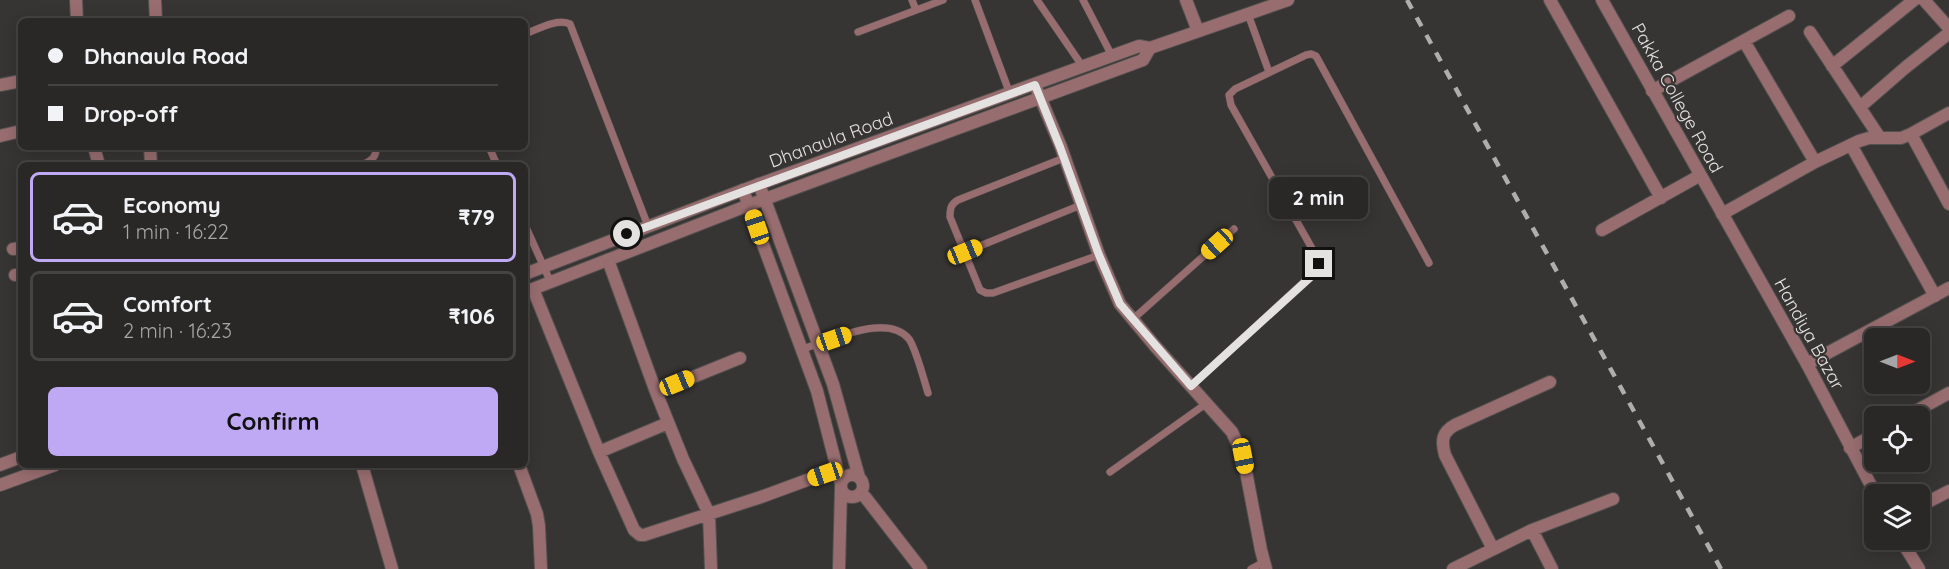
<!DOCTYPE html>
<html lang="en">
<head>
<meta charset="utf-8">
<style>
  body { margin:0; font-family:Quicksand,sans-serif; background:#353432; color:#f1f3f6; height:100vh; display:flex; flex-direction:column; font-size:22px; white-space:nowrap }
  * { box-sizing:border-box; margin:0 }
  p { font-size:20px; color:#a5a6a7 }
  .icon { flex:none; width:33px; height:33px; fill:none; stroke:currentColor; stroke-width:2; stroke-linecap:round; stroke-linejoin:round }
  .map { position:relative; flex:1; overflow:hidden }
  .panel { position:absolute; left:18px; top:162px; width:510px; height:306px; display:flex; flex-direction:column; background:#292826; border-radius:9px; box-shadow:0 3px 15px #0003,0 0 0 2px #454443 }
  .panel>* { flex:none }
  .top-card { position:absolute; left:18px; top:18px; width:510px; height:132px; border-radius:9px; box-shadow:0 3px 15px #0003,0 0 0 2px #454443; display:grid; align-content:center; height:132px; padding:0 30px; background:#292826 }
  .needle { width:39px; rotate:90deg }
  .fabs { position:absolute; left:1864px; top:328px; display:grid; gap:12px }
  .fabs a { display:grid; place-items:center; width:66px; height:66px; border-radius:9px; background:#292826; box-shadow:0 3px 15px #0003,0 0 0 2px #454443; font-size:30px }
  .end { position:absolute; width:27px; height:27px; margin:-14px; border:8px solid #e4e2e1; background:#111; box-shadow:0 0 0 3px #111 }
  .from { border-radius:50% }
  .bubble { position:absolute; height:42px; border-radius:9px; background:#292826; box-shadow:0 3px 15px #0003,0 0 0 2px #454443; font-size:20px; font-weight:800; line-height:42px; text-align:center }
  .car { position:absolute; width:18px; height:36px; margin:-18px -9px; border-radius:8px; box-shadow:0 0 4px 2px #0007; background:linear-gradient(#f5c518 24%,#345 0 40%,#f5c518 0 76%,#345 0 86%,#f5c518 0) }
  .top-card b { display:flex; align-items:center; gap:21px; height:57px; font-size:22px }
  .top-card b+b { border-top:2px solid #454443 }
  .top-card i { width:15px; height:15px; background:#f1f3f6 }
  ul { padding:10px 0 0; list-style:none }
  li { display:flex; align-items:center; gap:18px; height:90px; margin:0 12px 9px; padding:0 18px; border:3px solid #454443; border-radius:9px }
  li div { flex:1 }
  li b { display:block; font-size:22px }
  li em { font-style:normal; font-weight:800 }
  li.on { border-color:#bfa9f4 }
  li>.icon { width:54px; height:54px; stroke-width:1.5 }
  .button { display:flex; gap:12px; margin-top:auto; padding:12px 30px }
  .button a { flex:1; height:69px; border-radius:9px; background:#bfa9f4; color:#111; font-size:24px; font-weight:800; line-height:69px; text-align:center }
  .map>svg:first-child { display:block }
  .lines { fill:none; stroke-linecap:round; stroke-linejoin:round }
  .service-casing { stroke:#53514f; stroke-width:8 }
  .minor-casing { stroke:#53514f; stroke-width:14 }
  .tertiary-casing { stroke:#53514f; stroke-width:14 }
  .service { stroke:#986d70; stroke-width:7 }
  .minor { stroke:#986d70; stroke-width:12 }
  .tertiary { stroke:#986d70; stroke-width:12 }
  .rail { stroke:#b0aeac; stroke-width:4.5; stroke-dasharray:10 10; stroke-linecap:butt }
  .route { stroke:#e4e2e1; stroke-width:8 }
  .labels { text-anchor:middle; stroke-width:4.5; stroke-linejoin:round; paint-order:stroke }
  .street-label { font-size:18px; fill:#e4e2e1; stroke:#373533 }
</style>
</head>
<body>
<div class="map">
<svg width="1949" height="569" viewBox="0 0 1949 569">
  <rect width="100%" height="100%" fill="#373533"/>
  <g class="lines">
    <g class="service-casing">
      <path id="service" d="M912 0 916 10
        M975 0 1010 94
        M1037 0 1083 67
        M1083 0 1112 56
        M1248 14 1269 72
        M858 32 943 0
        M525 34C538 29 557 18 570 24L648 226
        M489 147 497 165
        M1064 158 958 200C951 204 950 208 950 217L980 290 986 293H993L1099 255
        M362 165C371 161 377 157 376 147
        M525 225 551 283
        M965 252 1081 205
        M1133 319 1234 229
        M802 349C830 341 887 312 909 339 916 349 924 380 928 393
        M1191 386 1318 269V259L1231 105 1229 95 1235 89 1306 55 1311 54 1316 56 1429 263
        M1110 472 1207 403
        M1251 569 1264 562"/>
    </g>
    <g class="minor-casing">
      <path id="minor" d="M76 0 77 21
        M155 0 156 21
        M1186 0 1198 31
        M1550 0 1661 198
        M1924 0 1949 28
        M1810 32 1880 138
        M1744 41 1815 162
        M1832 66 1914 0
        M0 85 21 81
        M1035 85 1061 147 1099 255 1120 304 1155 346 1232 432 1243 456 1261 550 1266 569
        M1652 91 1789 16
        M1860 107 1906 67 1949 33
        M1911 134 1949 204
        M0 136 21 131
        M1851 145 1935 296
        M94 147 99 165
        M150 147 151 165
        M759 184 833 384 859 477
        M743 190 817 391 841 484
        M1722 214 1815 162 1859 141 1869 138H1901L1911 134 1949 113
        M1602 230 1699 176
        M13 249 21 248
        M608 260 656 392 683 459 709 514 711 569
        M15 275H21
        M533 289 599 452 634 530 640 535H644L761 497 837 469
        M1807 364 1949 288
        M656 392 740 358
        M1905 417 1949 393
        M1850 448 1875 434
        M599 452 668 423
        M362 465 392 569
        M519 465 537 514 539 526 541 569
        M841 486a11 11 0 1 1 22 0a11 11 0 1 1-22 0Z
        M862 493 921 569
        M1920 506 1949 491
        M1532 530 1552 569
        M1493 549 1445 455C1441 441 1442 432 1455 425L1550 382
        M839 569 841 488
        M1453 569 1532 530 1613 499"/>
    </g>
    <g class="tertiary-casing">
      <path id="tertiary" d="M1602 0 1807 364 1876 495
        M525 274 743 190 1139 46 1150 48 1288 0
        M525 292 749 205 1143 60 1150 48
        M0 465 21 457
        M0 485 55 465
        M1901 540 1919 569"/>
    </g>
    <use href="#service" class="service"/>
    <use href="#minor" class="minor"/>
    <use href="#tertiary" class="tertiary"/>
    <path class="rail" d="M1407 0 1721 569"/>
  </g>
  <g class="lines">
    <path class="route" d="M627 234 1035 85 1060 147 1099 255 1120 304 1191 386 1315 273 1319 264"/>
  </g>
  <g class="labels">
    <g class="street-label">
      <text transform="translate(1677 98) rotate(61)" y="6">Pakka College Road</text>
      <text transform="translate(831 140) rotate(-20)" y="6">Dhanaula Road</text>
      <text transform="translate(1809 334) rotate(61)" y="6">Handiya Bazar</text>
    </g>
  </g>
</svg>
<div class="fabs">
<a><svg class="needle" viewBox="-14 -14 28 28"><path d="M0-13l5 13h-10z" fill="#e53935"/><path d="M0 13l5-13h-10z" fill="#a5a6a7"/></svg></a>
<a><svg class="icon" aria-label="locate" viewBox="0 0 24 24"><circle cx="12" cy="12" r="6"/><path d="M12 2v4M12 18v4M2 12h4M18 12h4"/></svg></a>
<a><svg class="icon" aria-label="layers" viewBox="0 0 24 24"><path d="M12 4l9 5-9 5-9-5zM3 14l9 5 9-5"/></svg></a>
</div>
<i class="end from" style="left:627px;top:234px"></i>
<i class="end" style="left:1319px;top:264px"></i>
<div class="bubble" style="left:1269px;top:177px;width:99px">2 min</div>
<i class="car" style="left:757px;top:227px;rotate:341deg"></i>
<i class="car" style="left:1217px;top:244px;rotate:228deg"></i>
<i class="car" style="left:965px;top:252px;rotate:68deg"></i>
<i class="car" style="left:834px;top:339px;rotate:71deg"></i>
<i class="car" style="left:677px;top:383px;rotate:68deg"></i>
<i class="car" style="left:1243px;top:456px;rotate:169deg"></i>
<i class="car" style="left:825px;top:474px;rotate:251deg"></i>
<div class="top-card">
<b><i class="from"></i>Dhanaula Road</b>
<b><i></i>Drop-off</b>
</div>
<section class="panel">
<ul>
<li class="on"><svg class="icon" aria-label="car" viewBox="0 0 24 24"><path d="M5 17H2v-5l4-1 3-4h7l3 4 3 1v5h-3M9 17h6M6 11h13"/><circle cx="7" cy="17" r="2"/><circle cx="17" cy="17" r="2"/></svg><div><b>Economy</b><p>1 min · 16:22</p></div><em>₹79</em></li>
<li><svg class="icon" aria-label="car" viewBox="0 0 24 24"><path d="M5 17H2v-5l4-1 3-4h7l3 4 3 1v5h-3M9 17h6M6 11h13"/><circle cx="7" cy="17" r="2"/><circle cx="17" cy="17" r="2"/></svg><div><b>Comfort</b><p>2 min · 16:23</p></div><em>₹106</em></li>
</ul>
<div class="button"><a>Confirm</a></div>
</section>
</div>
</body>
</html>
